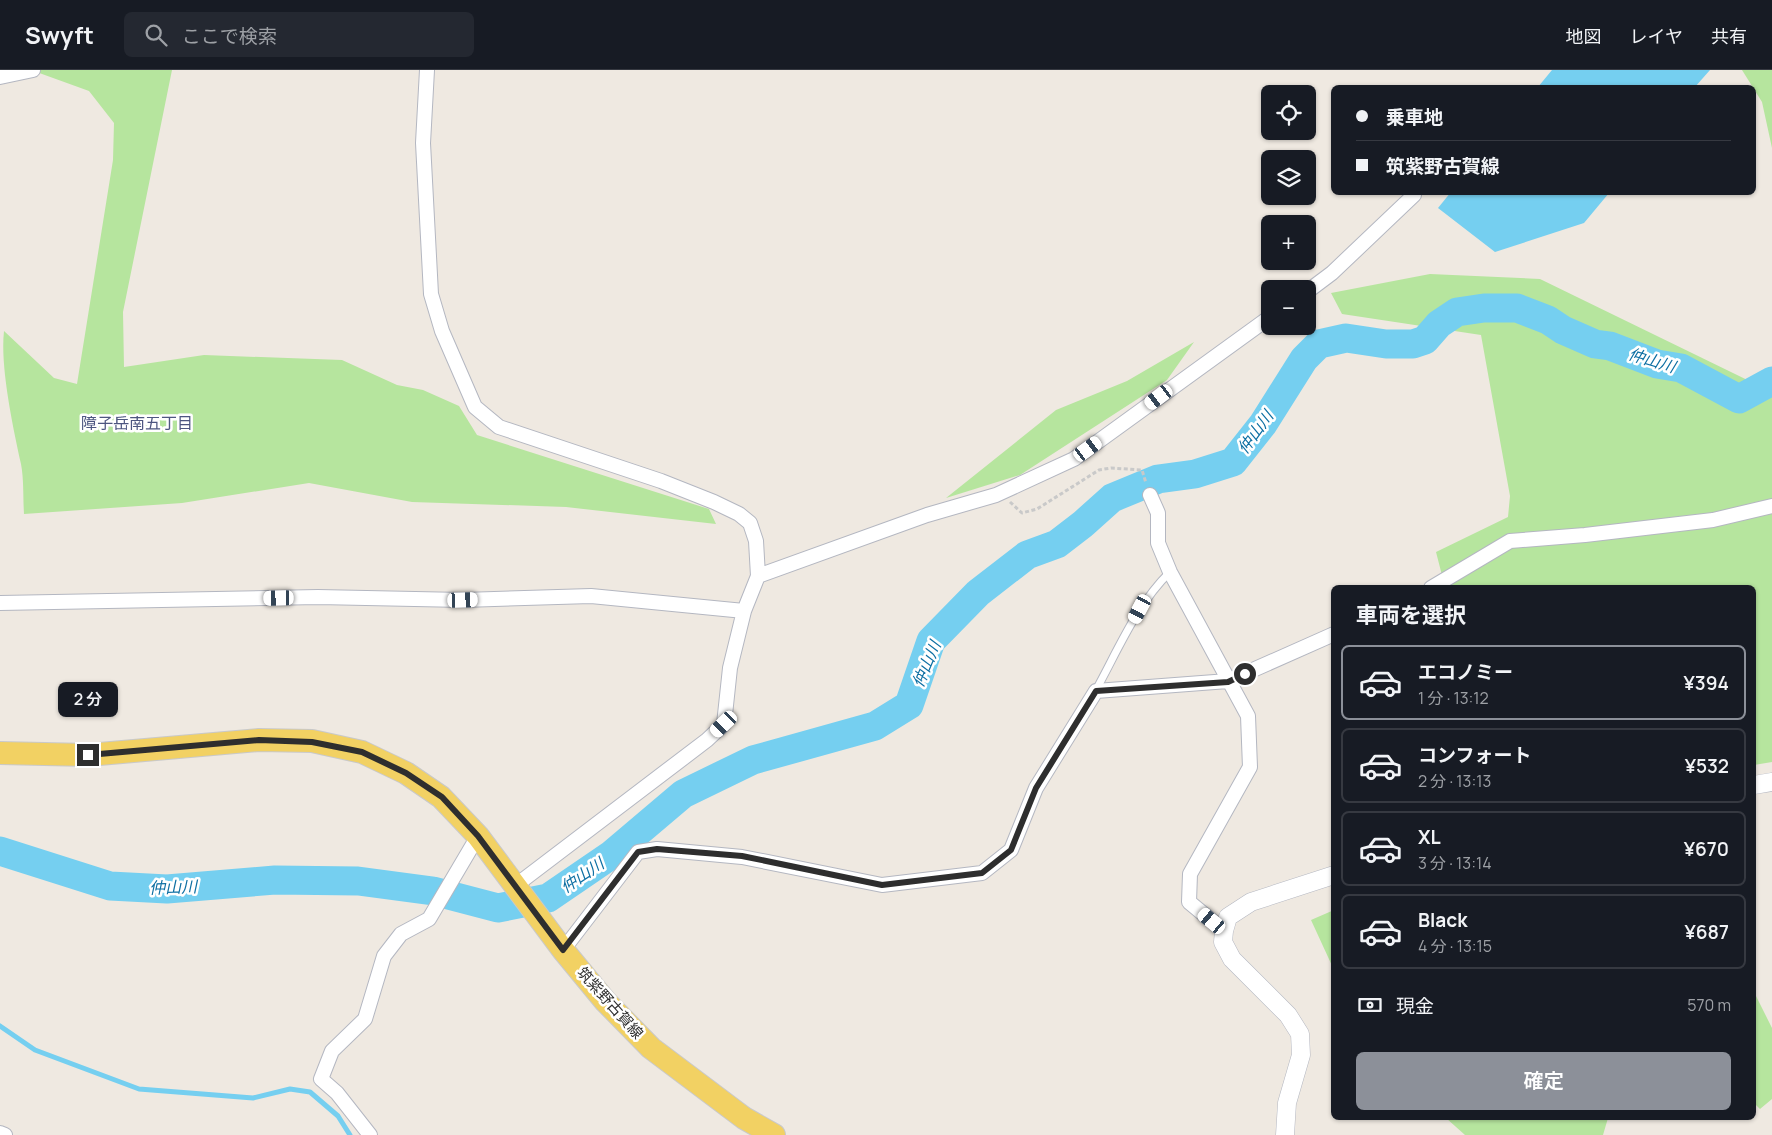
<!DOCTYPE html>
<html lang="ja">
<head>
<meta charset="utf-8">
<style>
  body { margin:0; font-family:Manrope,"Noto Sans JP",sans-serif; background:#242831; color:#f1f3f6; height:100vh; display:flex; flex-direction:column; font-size:19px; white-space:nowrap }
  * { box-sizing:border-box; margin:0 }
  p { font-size:16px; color:#9ea1a6 }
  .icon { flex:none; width:28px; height:28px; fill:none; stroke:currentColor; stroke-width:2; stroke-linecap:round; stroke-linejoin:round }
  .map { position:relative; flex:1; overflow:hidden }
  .side { position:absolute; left:1331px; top:515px; width:425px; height:535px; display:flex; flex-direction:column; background:#171b24; border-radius:8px; box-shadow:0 1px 4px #0004 }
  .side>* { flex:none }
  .guide { position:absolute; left:1331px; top:15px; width:425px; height:110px; border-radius:8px; box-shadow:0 1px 4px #0004; display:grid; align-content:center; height:110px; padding:0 25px; background:#171b24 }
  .fabs { position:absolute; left:1261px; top:15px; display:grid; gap:10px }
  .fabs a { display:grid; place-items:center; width:55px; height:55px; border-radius:8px; background:#171b24; box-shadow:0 1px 4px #0004; font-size:25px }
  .end { position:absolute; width:22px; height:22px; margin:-11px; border:6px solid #2e2e2e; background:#fff; box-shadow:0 0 0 2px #fff }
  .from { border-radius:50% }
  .bubble { position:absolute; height:35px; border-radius:8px; background:#171b24; box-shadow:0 1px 4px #0004; font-size:16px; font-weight:600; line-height:35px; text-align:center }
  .car { position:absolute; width:15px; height:30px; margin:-15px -8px; border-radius:6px; box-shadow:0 0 4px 1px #0007; background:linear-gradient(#fff 24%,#345 0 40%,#fff 0 76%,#345 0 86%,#fff 0) }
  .guide b { display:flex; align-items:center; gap:18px; height:48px; font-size:19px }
  .guide b+b { border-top:1px solid #363941 }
  .guide i { width:12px; height:12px; background:#f1f3f6 }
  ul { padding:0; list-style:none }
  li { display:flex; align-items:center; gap:15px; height:75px; margin:0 10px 8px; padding:0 15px; border:2px solid #363941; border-radius:8px }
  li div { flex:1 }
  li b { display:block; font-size:19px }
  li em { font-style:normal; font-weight:600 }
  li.selected { border-color:#8c9099 }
  li>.icon { width:45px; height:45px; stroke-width:1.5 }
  h2 { padding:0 25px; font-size:22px; line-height:60px }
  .pay { display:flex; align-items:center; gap:12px; height:55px; padding:0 25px; font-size:19px }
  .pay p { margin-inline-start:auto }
  .cta { display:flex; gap:10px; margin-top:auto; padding:10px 25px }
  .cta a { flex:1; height:58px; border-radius:8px; background:#8c9099; color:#fff; font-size:20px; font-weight:600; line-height:58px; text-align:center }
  header { display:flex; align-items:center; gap:30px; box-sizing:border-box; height:70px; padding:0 25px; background:#171b24; border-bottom:1px solid #363941 }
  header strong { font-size:24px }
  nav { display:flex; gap:28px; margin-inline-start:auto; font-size:18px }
  .search { width:350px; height:45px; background:#242831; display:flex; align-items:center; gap:12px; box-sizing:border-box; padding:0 18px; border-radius:8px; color:#9ea1a6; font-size:19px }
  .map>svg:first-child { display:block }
  .green { fill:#b6e59e }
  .water { fill:#75cff0 }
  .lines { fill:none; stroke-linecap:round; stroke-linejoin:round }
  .stream { stroke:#75cff0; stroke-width:5 }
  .river { stroke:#75cff0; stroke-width:29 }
  .service-casing { stroke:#b4b7c1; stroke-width:9 }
  .minor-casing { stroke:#b4b7c1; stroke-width:16 }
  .tertiary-casing { stroke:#b4b7c1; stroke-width:19 }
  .primary-casing { stroke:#c9c9c9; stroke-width:24 }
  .path { stroke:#c9c9c9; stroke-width:3; stroke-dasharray:4 2.5; stroke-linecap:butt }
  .service { stroke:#fff; stroke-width:7 }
  .minor { stroke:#fff; stroke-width:14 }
  .tertiary { stroke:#fff; stroke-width:18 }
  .primary { stroke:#f2d163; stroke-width:22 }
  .route { stroke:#2e2e2e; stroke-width:6 }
  .labels { text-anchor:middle; stroke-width:5; stroke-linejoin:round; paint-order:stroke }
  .street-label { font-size:15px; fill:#2e2e2e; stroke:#fff }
  .water-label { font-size:16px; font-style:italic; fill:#0d6fa3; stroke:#fff }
  .neighbourhood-label { font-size:16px; fill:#4d5680; stroke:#fff }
</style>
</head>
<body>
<header>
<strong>Swyft</strong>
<div class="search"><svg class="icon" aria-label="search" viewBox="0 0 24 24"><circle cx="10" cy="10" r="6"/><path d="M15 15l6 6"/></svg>ここで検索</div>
<nav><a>地図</a><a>レイヤ</a><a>共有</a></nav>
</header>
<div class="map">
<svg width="1772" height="1065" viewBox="0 0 1772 1065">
  <rect width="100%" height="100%" fill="#efe9e1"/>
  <path class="green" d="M31 0H172L123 242 124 297 204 285 342 290 397 315 423 320 459 336 477 365 709 439 716 454 566 437 412 432 309 413 182 433 24 444C23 428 24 410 21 394 13 357 0 297 4 261L54 308 77 314 113 90 114 53 89 21Z
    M1742 0H1772V78L1762 32Z
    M1430 204 1540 209 1772 322V692L1754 695V518L1445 517 1436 482 1508 447 1510 426 1481 265 1342 244 1331 223Z
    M1194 272 1167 310 1020 405 946 428 1056 340 1127 311Z
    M1334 840V900L1311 850Z
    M1754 922 1772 958V1029L1760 1039 1754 1033Z
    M1446 1048H1608L1603 1065H1465Z"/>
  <path class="water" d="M1552 0H1710L1695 17H1538Z
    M1451 122H1609V123L1584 153 1495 182 1438 138Z"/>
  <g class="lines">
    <path class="stream" d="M0 956 35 980 139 1019 253 1028 290 1019 310 1022 338 1046 350 1065"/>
    <path class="river" d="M0 781 110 816 167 819 275 810 358 811 433 821 498 838 548 828 611 785 683 724 753 690 875 656 909 635 931 571 978 523 1027 485 1057 474 1083 454 1112 428 1158 409 1195 404 1233 392 1263 354 1304 289 1319 274 1346 268 1386 274H1413L1425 270 1439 254 1457 242 1484 238H1517L1548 250 1563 260 1595 274 1610 276 1657 294 1681 298 1739 329 1772 311"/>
    <g class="service-casing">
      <path id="service" d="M1096 620C1118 580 1137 534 1170 502"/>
    </g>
    <g class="minor-casing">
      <path id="minor" d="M427 0 423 73 431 224 442 261 475 337 499 357 661 411 714 432 739 444 750 453 756 471 758 506 744 541 730 598 724 654 707 670 515 816
        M0 7 33 0
        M1308 221 1332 203 1414 125
        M1150 425 1158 443V473L1170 502 1248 646 1250 697 1190 804 1189 832 1224 861
        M758 506 927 445 996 425 1074 389 1270 247
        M1431 518 1510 471 1585 465 1713 450 1772 436
        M0 533 318 527 463 530 591 526 744 541
        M563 880 638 782 657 779 742 787 882 815 982 803 1011 780 1036 718 1096 621 1228 611 1334 564
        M0 1063 5 1065
        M370 1065 337 1023 321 1009 332 981 365 949 384 886 401 864 429 849 478 766"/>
    </g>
    <g class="tertiary-casing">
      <path id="tertiary" d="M1754 715 1772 712
        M1285 1065 1287 1033 1301 985 1300 964 1288 945 1232 889 1223 872 1224 861 1228 847 1251 832 1334 805"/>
    </g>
    <g class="primary-casing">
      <path id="primary" d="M0 683 88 685 259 670 312 671 362 682 406 703 441 727 478 766 563 880 605 931 651 978 744 1048 774 1065"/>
    </g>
    <path class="path" d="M1010 432 1022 443 1037 439 1099 400 1111 398 1142 400 1146 413"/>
    <use href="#service" class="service"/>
    <use href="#minor" class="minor"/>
    <use href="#tertiary" class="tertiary"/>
    <use href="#primary" class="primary"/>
  </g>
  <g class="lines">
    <path class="route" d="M88 685 259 670 312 672 362 682 406 703 442 727 478 766 563 880 638 782 657 779 742 786 882 815 982 803 1011 780 1036 718 1096 621 1228 612 1245 604"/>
  </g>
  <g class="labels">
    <g class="street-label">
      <text transform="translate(610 933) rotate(48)" y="5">筑紫野古賀線</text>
    </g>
    <g class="water-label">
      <text transform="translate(1652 290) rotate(17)" y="6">仲山川</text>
      <text transform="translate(1255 362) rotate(-54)" y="6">仲山川</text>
      <text transform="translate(926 594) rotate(-67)" y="6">仲山川</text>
      <text transform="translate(582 805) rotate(-34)" y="6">仲山川</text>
      <text transform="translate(173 817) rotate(-2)" y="6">仲山川</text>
    </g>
    <g class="neighbourhood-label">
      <text x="137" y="359">障子岳南五丁目</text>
    </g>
  </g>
</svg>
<div class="fabs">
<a><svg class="icon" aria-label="locate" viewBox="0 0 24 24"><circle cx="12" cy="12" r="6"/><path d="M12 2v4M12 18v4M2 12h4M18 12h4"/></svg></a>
<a><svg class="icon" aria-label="layers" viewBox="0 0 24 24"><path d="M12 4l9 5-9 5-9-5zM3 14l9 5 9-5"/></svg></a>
<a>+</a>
<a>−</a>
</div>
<i class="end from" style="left:1245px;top:604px"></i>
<i class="end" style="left:88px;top:685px"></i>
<div class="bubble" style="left:58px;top:612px;width:60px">2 分</div>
<i class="car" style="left:1159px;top:327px;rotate:233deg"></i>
<i class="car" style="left:1088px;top:379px;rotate:54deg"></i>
<i class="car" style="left:279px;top:528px;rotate:269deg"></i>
<i class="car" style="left:463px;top:530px;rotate:88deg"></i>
<i class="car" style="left:1140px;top:539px;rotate:208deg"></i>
<i class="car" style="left:724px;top:654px;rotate:226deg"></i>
<i class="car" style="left:1212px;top:851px;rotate:310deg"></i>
<div class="guide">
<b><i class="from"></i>乗車地</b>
<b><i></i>筑紫野古賀線</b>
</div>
<section class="side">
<h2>車両を選択</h2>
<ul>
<li class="selected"><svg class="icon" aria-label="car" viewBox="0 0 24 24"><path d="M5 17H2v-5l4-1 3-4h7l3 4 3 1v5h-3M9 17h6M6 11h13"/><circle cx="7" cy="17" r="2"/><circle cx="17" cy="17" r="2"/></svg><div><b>エコノミー</b><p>1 分 · 13:12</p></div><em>¥394</em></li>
<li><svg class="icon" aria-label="car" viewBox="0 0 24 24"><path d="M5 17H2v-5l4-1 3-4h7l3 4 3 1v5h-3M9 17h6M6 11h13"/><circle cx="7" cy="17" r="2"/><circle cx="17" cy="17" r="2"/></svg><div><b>コンフォート</b><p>2 分 · 13:13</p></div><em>¥532</em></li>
<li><svg class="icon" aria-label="car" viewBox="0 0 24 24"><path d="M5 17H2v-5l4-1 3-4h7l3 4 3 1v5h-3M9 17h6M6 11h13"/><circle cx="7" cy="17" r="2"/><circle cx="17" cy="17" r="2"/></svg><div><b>XL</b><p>3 分 · 13:14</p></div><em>¥670</em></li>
<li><svg class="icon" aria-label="car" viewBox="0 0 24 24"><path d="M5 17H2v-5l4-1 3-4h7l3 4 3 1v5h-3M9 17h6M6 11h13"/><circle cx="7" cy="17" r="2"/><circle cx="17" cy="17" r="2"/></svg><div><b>Black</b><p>4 分 · 13:15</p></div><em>¥687</em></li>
</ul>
<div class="pay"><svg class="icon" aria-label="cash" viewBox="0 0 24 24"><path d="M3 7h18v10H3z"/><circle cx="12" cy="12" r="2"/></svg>現金<p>570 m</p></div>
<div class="cta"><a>確定</a></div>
</section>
</div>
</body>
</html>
